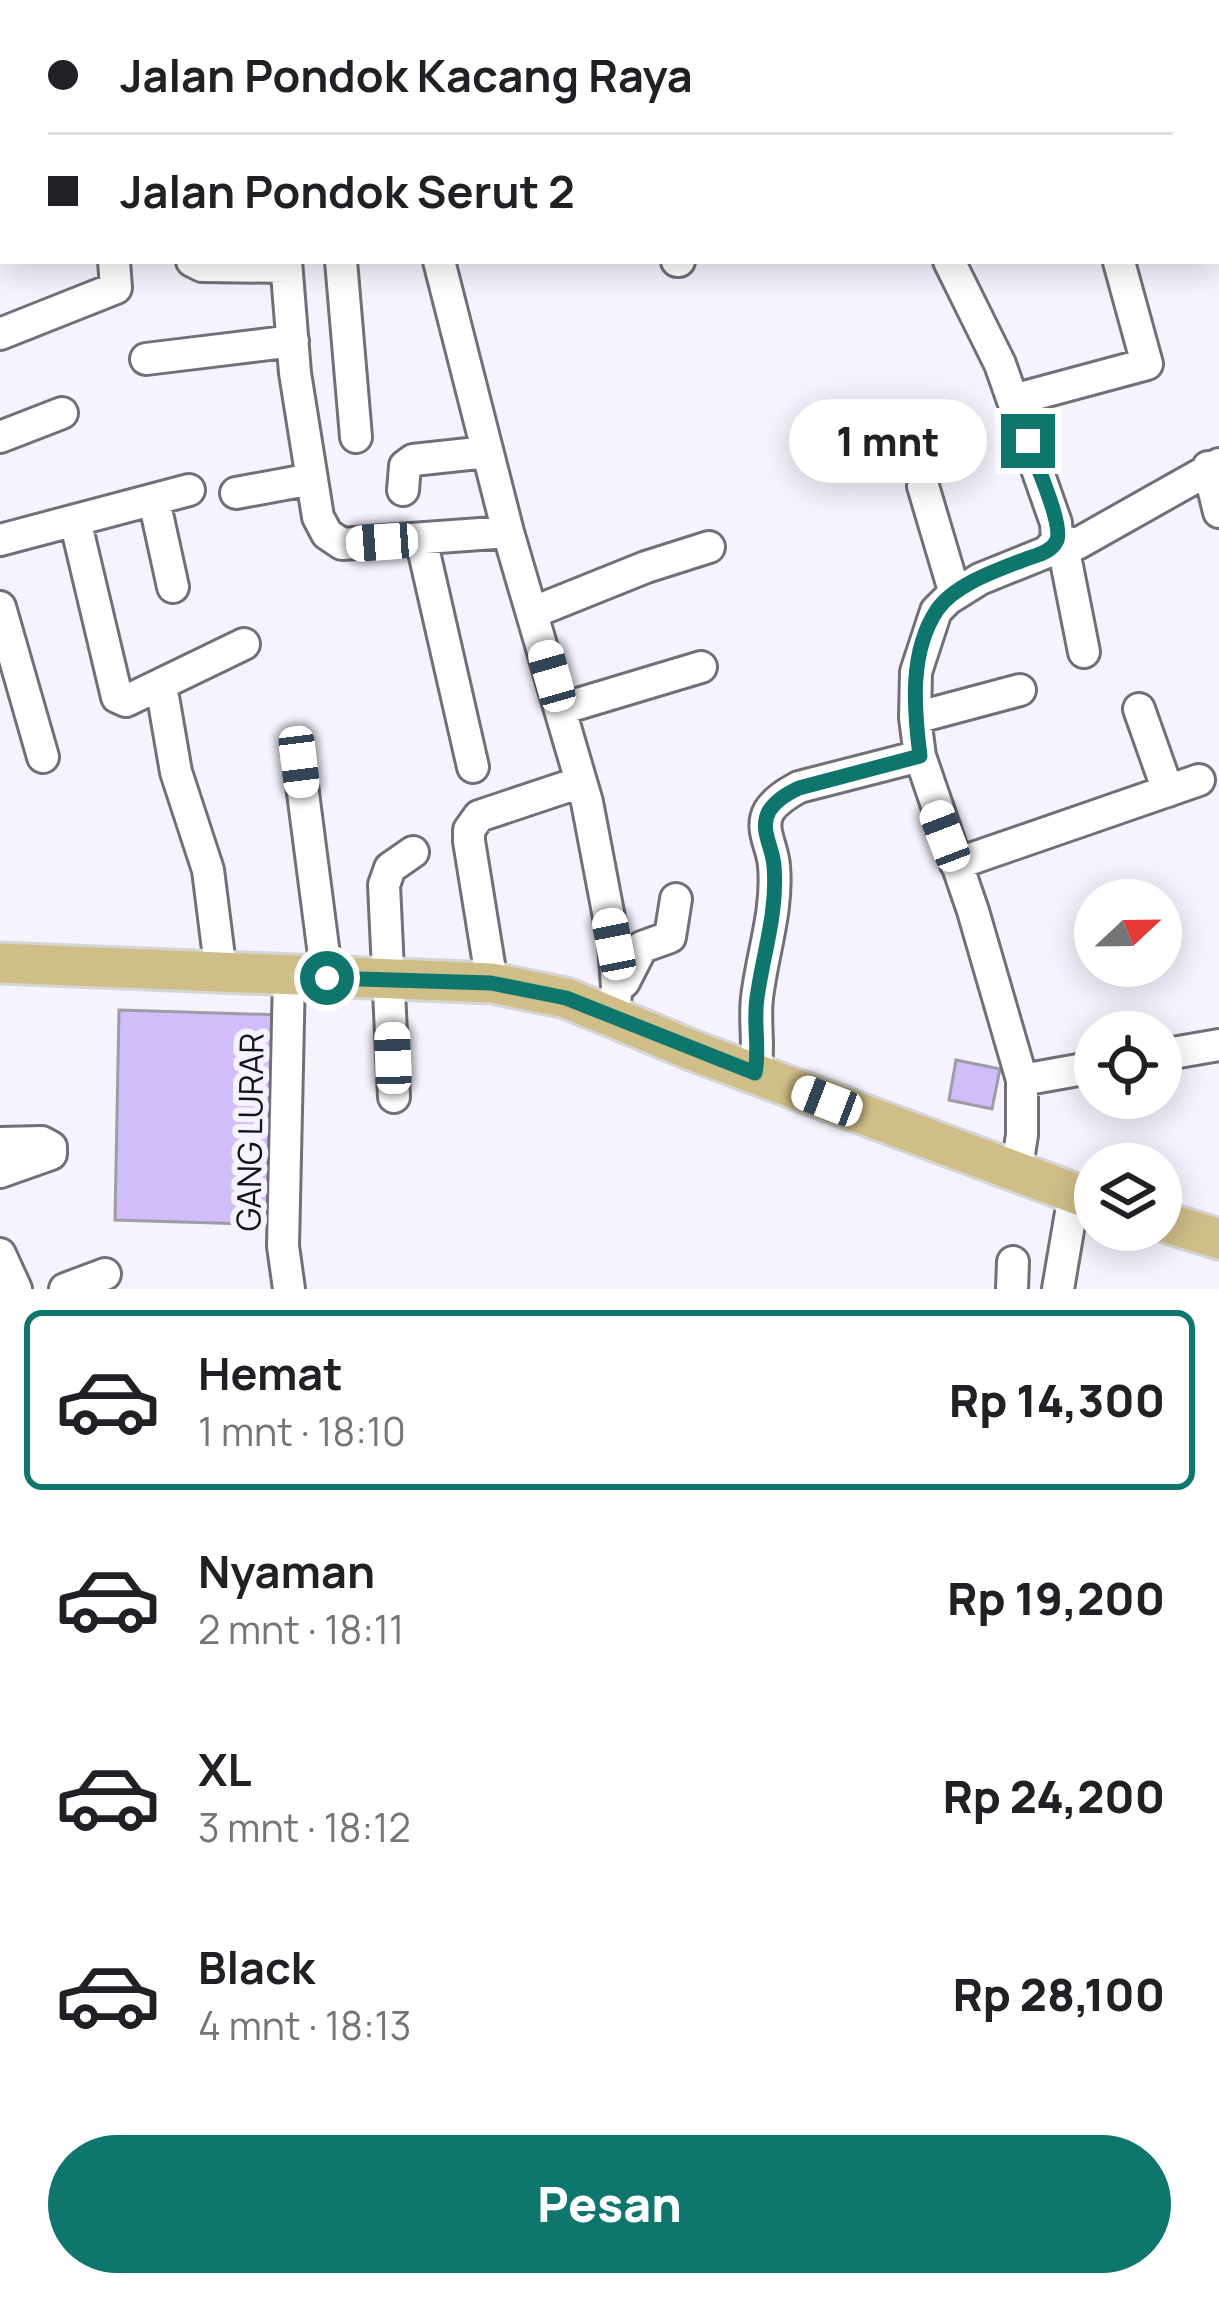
<!DOCTYPE html>
<html lang="id">
<head>
<meta charset="utf-8">
<style>
  body { margin:0; font-family:Manrope,sans-serif; background:#f2f2f2; color:#202124; height:100vh; display:flex; flex-direction:column; font-size:45px; white-space:nowrap }
  * { box-sizing:border-box; margin:0 }
  p { font-size:39px; color:#757577 }
  .icon { flex:none; width:66px; height:66px; fill:none; stroke:currentColor; stroke-width:2; stroke-linecap:round; stroke-linejoin:round }
  .map { position:relative; height:1289px; overflow:hidden }
  .sheet { display:flex; flex-direction:column; background:#fff; flex:1 }
  .sheet>* { flex:none }
  .hud { position:absolute; left:0px; top:0px; width:1221px; height:264px; box-shadow:0 6px 30px #0003; display:grid; align-content:center; height:264px; padding:0 48px; background:#fff }
  .needle { width:78px; rotate:68deg }
  .tools { position:absolute; left:1074px; top:879px; display:grid; gap:24px }
  .tools a { display:grid; place-items:center; width:108px; height:108px; border-radius:50%; background:#fff; box-shadow:0 6px 30px #0003; font-size:60px }
  .end { position:absolute; width:54px; height:54px; margin:-27px; border:15px solid #0f766e; background:#fff; box-shadow:0 0 0 6px #fff }
  .from { border-radius:50% }
  .bubble { position:absolute; height:84px; border-radius:42px; background:#fff; box-shadow:0 6px 30px #0003; font-size:39px; font-weight:800; line-height:84px; text-align:center }
  .car { position:absolute; width:36px; height:72px; margin:-36px -18px; border-radius:15px; box-shadow:0 0 9px 3px #0007; background:linear-gradient(#fff 24%,#345 0 40%,#fff 0 76%,#345 0 86%,#fff 0) }
  .hud b { display:flex; align-items:center; gap:42px; height:114px; font-size:45px }
  .hud b+b { border-top:3px solid #e0e0e0 }
  .hud i { width:30px; height:30px; background:#202124 }
  ul { padding:21px 0 0; list-style:none }
  li { display:flex; align-items:center; gap:36px; height:180px; margin:0 24px 18px; padding:0 24px; border:6px solid transparent; border-radius:18px }
  li div { flex:1 }
  li b { display:block; font-size:45px }
  li em { font-style:normal; font-weight:800 }
  li.current { border-color:#0f766e }
  li>.icon { width:108px; height:108px; stroke-width:1.5 }
  .primary-button { display:flex; gap:24px; margin-top:auto; padding:24px 48px }
  .primary-button a { flex:1; height:138px; border-radius:72px; background:#0f766e; color:#fff; font-size:48px; font-weight:800; line-height:138px; text-align:center }
  .map>svg:first-child { display:block }
  .building { fill:#d1bdfa; stroke:#9f9ca6; stroke-width:3 }
  .lines { fill:none; stroke-linecap:round; stroke-linejoin:round }
  .minor-casing { stroke:#726f79; stroke-width:36 }
  .major-casing { stroke:#d5d5d5; stroke-width:45 }
  .minor { stroke:#fff; stroke-width:30 }
  .major { stroke:#d0be88; stroke-width:39 }
  .route { stroke:#0f766e; stroke-width:15 }
  .labels { text-anchor:middle; stroke-width:12; stroke-linejoin:round; paint-order:stroke }
  .street-label { font-size:33px; fill:#151417; stroke:#f6f3fe }
</style>
</head>
<body>
<div class="map">
<svg width="1219" height="1289" viewBox="0 0 1219 1289">
  <rect width="100%" height="100%" fill="#f6f3fe"/>
  <path class="building" d="M119 1010 284 1015 279 1225 115 1220Z
    M956 1060 1000 1069 992 1109 949 1100Z"/>
  <g class="lines">
    <g class="minor-casing">
      <path id="minor" d="M917 0 918 3
        M1169 0 1170 3
        M487 2 507 0
        M1017 3 1019 0
        M1218 38H1219
        M0 151H3
        M1218 186H1219
        M192 261 202 266 286 267
        M286 261 295 373 318 517 327 534 342 544 508 532
        M341 261 356 437
        M439 261 508 532 587 802 614 944 617 987 613 1016
        M677 261H679
        M949 261 1000 364 1056 523 1057 540 1047 552 980 579 948 599 936 611 916 672 915 718 920 756 973 911 1022 1080V1135L1016 1173
        M0 334 116 288 114 261
        M146 359 293 341
        M1013 400 1147 364 1119 262
        M0 437 62 413
        M1208 467 1219 512
        M923 486 955 594
        M403 490 405 466 413 460 487 452
        M236 493 312 479
        M154 500 173 587
        M75 520 117 697 126 701 244 644
        M421 539 473 767
        M0 540 189 490
        M1057 540 1077 544 1219 464
        M1057 540 1066 561 1084 652
        M0 607 43 757
        M534 612 646 567 709 547
        M161 685 176 772 208 870 221 973
        M561 709 701 667
        M1139 709 1168 791
        M915 718 1020 690
        M299 762 327 978
        M956 864 1199 780
        M492 983 469 841V830L479 816 581 782
        M617 987 624 982 642 947 670 937 676 899
        M1161 1055 1219 1045
        M755 1074C760 1048 754 1023 757 998 762 954 778 911 774 866 773 847 759 829 769 811 776 800 788 793 799 787L920 756
        M1022 1080 1095 1067
        M394 1097 384 885 390 868 413 852
        M0 1143 42 1142 51 1147V1154L0 1172
        M0 1254 16 1289
        M65 1289 105 1274
        M289 1289 283 1246 289 976
        M1012 1289 1013 1262
        M1058 1289 1074 1195"/>
    </g>
    <g class="major-casing">
      <path id="major" d="M0 963 492 983 566 998 694 1051 1095 1201
        M1161 1221 1219 1239"/>
    </g>
    <use href="#minor" class="minor"/>
    <use href="#major" class="major"/>
  </g>
  <g class="lines">
    <path class="route" d="M327 978 491 983 566 998 755 1073C760 1048 753 1023 757 998 763 954 778 911 774 866 773 847 759 830 769 811 776 800 788 793 799 788L920 756C914 709 909 652 937 610 955 584 998 570 1026 559 1037 555 1052 552 1057 540 1063 522 1034 461 1028 441"/>
  </g>
  <g class="labels">
    <g class="street-label">
      <text transform="translate(250 1132) rotate(-89)" y="12">GANG LURAR</text>
    </g>
  </g>
</svg>
<div class="tools">
<a><svg class="needle" viewBox="-14 -14 28 28"><path d="M0-13l5 13h-10z" fill="#e53935"/><path d="M0 13l5-13h-10z" fill="#757577"/></svg></a>
<a><svg class="icon" aria-label="locate" viewBox="0 0 24 24"><circle cx="12" cy="12" r="6"/><path d="M12 2v4M12 18v4M2 12h4M18 12h4"/></svg></a>
<a><svg class="icon" aria-label="layers" viewBox="0 0 24 24"><path d="M12 4l9 5-9 5-9-5zM3 14l9 5 9-5"/></svg></a>
</div>
<i class="end from" style="left:327px;top:978px"></i>
<i class="end" style="left:1028px;top:441px"></i>
<div class="bubble" style="left:789px;top:399px;width:198px">1 mnt</div>
<i class="car" style="left:382px;top:542px;rotate:266deg"></i>
<i class="car" style="left:552px;top:676px;rotate:344deg"></i>
<i class="car" style="left:299px;top:762px;rotate:173deg"></i>
<i class="car" style="left:945px;top:836px;rotate:339deg"></i>
<i class="car" style="left:614px;top:944px;rotate:349deg"></i>
<i class="car" style="left:393px;top:1058px;rotate:358deg"></i>
<i class="car" style="left:827px;top:1101px;rotate:291deg"></i>
<div class="hud">
<b><i class="from"></i>Jalan Pondok Kacang Raya</b>
<b><i></i>Jalan Pondok Serut 2</b>
</div>
</div>
<section class="sheet">
<ul>
<li class="current"><svg class="icon" aria-label="car" viewBox="0 0 24 24"><path d="M5 17H2v-5l4-1 3-4h7l3 4 3 1v5h-3M9 17h6M6 11h13"/><circle cx="7" cy="17" r="2"/><circle cx="17" cy="17" r="2"/></svg><div><b>Hemat</b><p>1 mnt · 18:10</p></div><em>Rp 14,300</em></li>
<li><svg class="icon" aria-label="car" viewBox="0 0 24 24"><path d="M5 17H2v-5l4-1 3-4h7l3 4 3 1v5h-3M9 17h6M6 11h13"/><circle cx="7" cy="17" r="2"/><circle cx="17" cy="17" r="2"/></svg><div><b>Nyaman</b><p>2 mnt · 18:11</p></div><em>Rp 19,200</em></li>
<li><svg class="icon" aria-label="car" viewBox="0 0 24 24"><path d="M5 17H2v-5l4-1 3-4h7l3 4 3 1v5h-3M9 17h6M6 11h13"/><circle cx="7" cy="17" r="2"/><circle cx="17" cy="17" r="2"/></svg><div><b>XL</b><p>3 mnt · 18:12</p></div><em>Rp 24,200</em></li>
<li><svg class="icon" aria-label="car" viewBox="0 0 24 24"><path d="M5 17H2v-5l4-1 3-4h7l3 4 3 1v5h-3M9 17h6M6 11h13"/><circle cx="7" cy="17" r="2"/><circle cx="17" cy="17" r="2"/></svg><div><b>Black</b><p>4 mnt · 18:13</p></div><em>Rp 28,100</em></li>
</ul>
<div class="primary-button"><a>Pesan</a></div>
</section>
</body>
</html>
